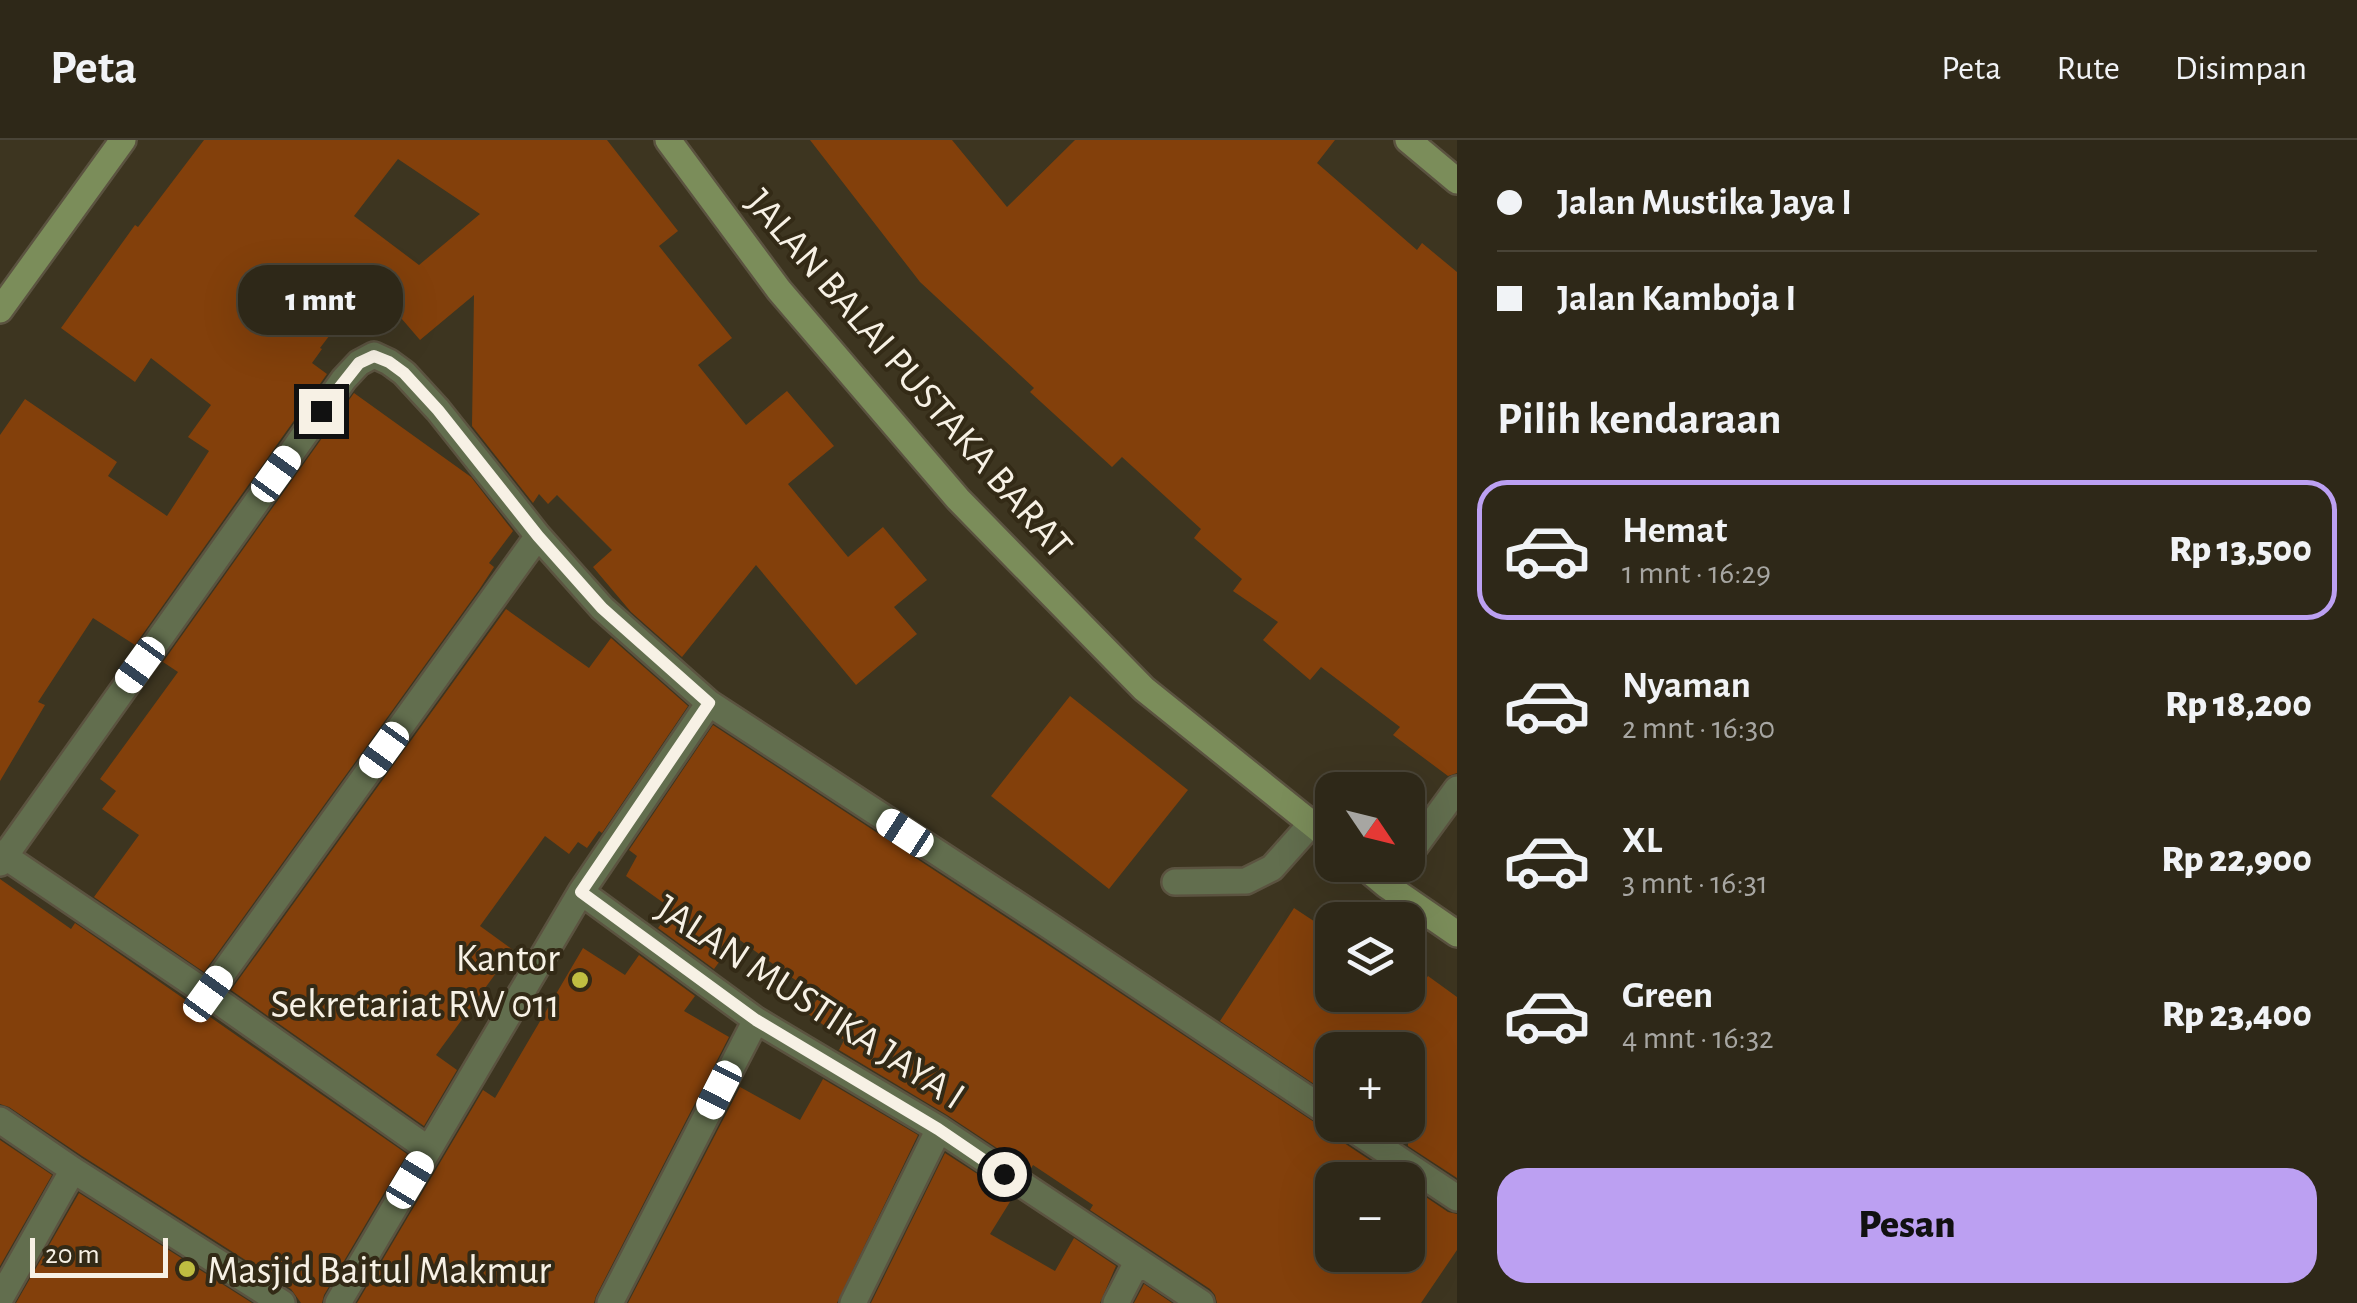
<!DOCTYPE html>
<html lang="id">
<head>
<meta charset="utf-8">
<style>
  body { margin:0; font-family:"Alegreya Sans",sans-serif; background:#3a3425; color:#f1f3f6; height:100vh; display:flex; flex-direction:column; font-size:38px; white-space:nowrap }
  * { box-sizing:border-box; margin:0 }
  p { font-size:32px; color:#a7a6a2 }
  .icon { flex:none; width:55px; height:55px; fill:none; stroke:currentColor; stroke-width:2; stroke-linecap:round; stroke-linejoin:round }
  .map { position:relative; flex:1; overflow:hidden }
  .drawer { display:flex; flex-direction:column; background:#2e2818; width:900px }
  .drawer>* { flex:none }
  .banner { display:grid; align-content:center; height:220px; padding:0 40px; background:#2e2818 }
  .needle { width:65px; rotate:125deg }
  .fabs { position:absolute; left:1315px; top:632px; display:grid; gap:20px }
  .fabs a { display:grid; place-items:center; width:110px; height:110px; border-radius:20px; background:#2e2818; box-shadow:0 10px 40px #0002,0 0 0 2px #494437; font-size:50px }
  .scale { position:absolute; left:30px; bottom:25px; width:138px; box-sizing:border-box; padding-left:10px; border:5px solid #f7f1e5; border-top:0; font-size:28px; line-height:35px; white-space:nowrap; color:#f7f1e5; -webkit-text-stroke:8px #332a16; paint-order:stroke }
  .end { position:absolute; width:45px; height:45px; margin:-22px; border:12px solid #f7f1e5; background:#111; box-shadow:0 0 0 5px #111 }
  .from { border-radius:50% }
  .bubble { position:absolute; height:70px; border-radius:30px; background:#2e2818; box-shadow:0 10px 40px #0002,0 0 0 2px #494437; font-size:32px; font-weight:800; line-height:70px; text-align:center }
  .car { position:absolute; width:30px; height:60px; margin:-30px -15px; border-radius:12px; box-shadow:0 0 8px 2px #0007; background:linear-gradient(#fff 24%,#345 0 40%,#fff 0 76%,#345 0 86%,#fff 0) }
  .banner b { display:flex; align-items:center; gap:35px; height:95px; font-size:38px }
  .banner b+b { border-top:2px solid #494437 }
  .banner i { width:25px; height:25px; background:#f1f3f6 }
  ul { padding:0; list-style:none }
  li { display:flex; align-items:center; gap:30px; height:140px; margin:0 20px 15px; padding:0 20px; border:5px solid transparent; border-radius:30px }
  li div { flex:1 }
  li b { display:block; font-size:38px }
  li em { font-style:normal; font-weight:800 }
  li.current { border-color:#bca0f2 }
  li>.icon { width:90px; height:90px; stroke-width:1.5 }
  h2 { padding:0 40px; font-size:45px; line-height:120px }
  .primary-button { display:flex; gap:20px; margin-top:auto; padding:20px 40px }
  .primary-button a { flex:1; height:115px; border-radius:30px; background:#bca0f2; color:#111; font-size:40px; font-weight:800; line-height:115px; text-align:center }
  header { display:flex; align-items:center; gap:60px; box-sizing:border-box; height:140px; padding:0 50px; background:#2e2818; border-bottom:2px solid #494437 }
  header strong { font-size:48px }
  nav { display:flex; gap:55px; margin-inline-start:auto; font-size:35px }
  main { display:flex; flex:1; min-height:0 }
  .map>svg:first-child { display:block }
  .building { fill:#83400b; fill-rule:evenodd }
  .lines { fill:none; stroke-linecap:round; stroke-linejoin:round }
  .lane-casing { stroke:#5b5340; stroke-width:30 }
  .street-casing { stroke:#5b5340; stroke-width:30 }
  .secondary-casing { stroke:#5b5340; stroke-width:30 }
  .lane { stroke:#626e4e; stroke-width:25 }
  .street { stroke:#626e4e; stroke-width:25 }
  .secondary { stroke:#7b8d5a; stroke-width:25 }
  .route { stroke:#f7f1e5; stroke-width:12 }
  .poi-dot { fill:#bfbe41; stroke:#332a16; stroke-width:4 }
  .labels { text-anchor:middle; stroke-width:8; stroke-linejoin:round; paint-order:stroke }
  .street-label { font-size:40px; fill:#f7f1e5; stroke:#332a16 }
  .poi-label { font-size:40px; fill:#f7f1e5; stroke:#332a16; text-anchor:end }
</style>
</head>
<body>
<header>
<strong>Peta</strong>
<nav><a>Peta</a><a>Rute</a><a>Disimpan</a></nav>
</header>
<main>
<div class="map">
<svg width="1457" height="1163" viewBox="0 0 1457 1163">
  <rect width="100%" height="100%" fill="#3d3520"/>
  <path class="building" d="M204 0H607L678 91 659 106 732 198 698 225 746 285 787 251 834 306 788 344 848 417 883 387 927 440 894 467 917 494 856 545 756 425 682 517 631 472 593 427 612 410 557 355 548 364 539 354 533 363 472 286 474 155 420 200 370 142 320 208 322 209 312 223 327 234 135 505 93 478 38 562 45 565 0 641V295L25 259 117 322 108 336 167 376 209 311 188 297 211 265 151 218 135 242 61 188 135 85 138 87ZM398 19 480 74 419 125 354 76Z
    M810 0H952L1007 67 1075 0H1335L1317 23 1417 110 1422 103 1457 132V633L1448 636 1393 595 1400 587 1321 527 1310 540 1263 500 1278 482 1233 451 1242 439 1194 398 1201 389 1122 317 1112 327 1030 252 1034 248 920 142Z
    M354 253 471 337 513 391 489 423 494 427 479 450 204 832 94 757 139 695 102 669 116 651 100 639 178 532 163 522Z
    M506 469 589 528 611 498 688 566 602 693 599 691 587 708 578 702 569 714 545 696 480 786 513 810 436 915 457 930 424 986 231 850Z
    M1070 556 1188 650 1109 749 991 656Z
    M713 585 1039 799 1323 988 1332 991 1338 999 1400 1040H1332V1115H1408V1045L1448 1072 1457 1074V1110L1421 1163H1217L1215 1155 1210 1149 1090 1070 1093 1065 1033 1025 1030 1030 947 975 839 910 844 900 807 873 819 857 737 798 714 829 658 788 672 769 626 736 637 716 629 710Z
    M0 739 71 789 75 783 407 1014 324 1155 322 1163H301L291 1149 82 1016 9 967 0 964Z
    M1294 768 1332 793V855H1408V830L1424 841 1428 836 1457 857V1038L1408 1006V910H1332V956L1220 881Z
    M583 808 625 835 639 815 695 856 684 871 729 897 596 1156 594 1163H357L483 950 495 958Z
    M823 939 918 995 837 1163H628L740 947 800 980Z
    M0 1000 52 1035 0 1126Z
    M945 1013 1013 1057 990 1094 1055 1131 1074 1098 1116 1126 1100 1163H871Z
    M79 1053 252 1163H16Z
    M1144 1144 1172 1163H1134Z"/>
  <g class="lines">
    <g class="lane-casing">
      <path id="lane" d="M1175 742 1246 741 1272 728 1312 683"/>
    </g>
    <g class="street-casing">
      <path id="street" d="M0 713 208 854 428 1009
        M1408 716 1457 649
        M0 723 344 239 359 223 374 215 389 222 404 233 438 270 538 396 602 468 709 563 1048 785 1332 975
        M581 752 756 880 939 989 1201 1163
        M208 854 538 396
        M0 980 73 1030 282 1163
        M1347 985 1457 1058
        M0 1159 73 1030
        M338 1163 581 752 709 563
        M610 1163 756 880
        M853 1163 939 989
        M1116 1163 1137 1122"/>
    </g>
    <g class="secondary-casing">
      <path id="secondary" d="M668 0 779 150 958 359 1144 549 1332 700
        M1408 0 1457 41
        M0 170 123 0
        M1362 725 1386 745 1457 794"/>
    </g>
    <use href="#lane" class="lane"/>
    <use href="#street" class="street"/>
    <use href="#secondary" class="secondary"/>
  </g>
  <g class="lines">
    <path class="route" d="M321 271 359 223 374 216 389 222 404 233 438 270 538 396 602 468 709 563 581 752 756 880 938 989 1004 1034"/>
  </g>
  <g class="poi-dot">
    <circle cx="580" cy="840" r="10"/>
    <circle cx="187" cy="1129" r="10"/>
  </g>
  <g class="labels">
    <g class="street-label">
      <text transform="translate(910 233) rotate(49)" y="14">JALAN BALAI PUSTAKA BARAT</text>
      <text transform="translate(811 861) rotate(33)" y="14">JALAN MUSTIKA JAYA I</text>
    </g>
    <g class="poi-label">
      <text x="560" y="831">Kantor<tspan x="560" dy="46">Sekretariat RW 011</tspan></text>
      <text x="207" y="1143" text-anchor="start">Masjid Baitul Makmur</text>
    </g>
  </g>
</svg>
<div class="fabs">
<a><svg class="needle" viewBox="-14 -14 28 28"><path d="M0-13l5 13h-10z" fill="#e53935"/><path d="M0 13l5-13h-10z" fill="#a7a6a2"/></svg></a>
<a><svg class="icon" aria-label="layers" viewBox="0 0 24 24"><path d="M12 4l9 5-9 5-9-5zM3 14l9 5 9-5"/></svg></a>
<a>+</a>
<a>−</a>
</div>
<div class="scale">20 m</div>
<i class="end from" style="left:1004px;top:1034px"></i>
<i class="end" style="left:321px;top:271px"></i>
<div class="bubble" style="left:238px;top:125px;width:165px">1 mnt</div>
<i class="car" style="left:276px;top:334px;rotate:36deg"></i>
<i class="car" style="left:140px;top:525px;rotate:216deg"></i>
<i class="car" style="left:384px;top:610px;rotate:216deg"></i>
<i class="car" style="left:905px;top:693px;rotate:303deg"></i>
<i class="car" style="left:208px;top:854px;rotate:36deg"></i>
<i class="car" style="left:719px;top:950px;rotate:207deg"></i>
<i class="car" style="left:410px;top:1040px;rotate:31deg"></i>
</div>
<section class="drawer">
<div class="banner">
<b><i class="from"></i>Jalan Mustika Jaya I</b>
<b><i></i>Jalan Kamboja I</b>
</div>
<h2>Pilih kendaraan</h2>
<ul>
<li class="current"><svg class="icon" aria-label="car" viewBox="0 0 24 24"><path d="M5 17H2v-5l4-1 3-4h7l3 4 3 1v5h-3M9 17h6M6 11h13"/><circle cx="7" cy="17" r="2"/><circle cx="17" cy="17" r="2"/></svg><div><b>Hemat</b><p>1 mnt · 16:29</p></div><em>Rp 13,500</em></li>
<li><svg class="icon" aria-label="car" viewBox="0 0 24 24"><path d="M5 17H2v-5l4-1 3-4h7l3 4 3 1v5h-3M9 17h6M6 11h13"/><circle cx="7" cy="17" r="2"/><circle cx="17" cy="17" r="2"/></svg><div><b>Nyaman</b><p>2 mnt · 16:30</p></div><em>Rp 18,200</em></li>
<li><svg class="icon" aria-label="car" viewBox="0 0 24 24"><path d="M5 17H2v-5l4-1 3-4h7l3 4 3 1v5h-3M9 17h6M6 11h13"/><circle cx="7" cy="17" r="2"/><circle cx="17" cy="17" r="2"/></svg><div><b>XL</b><p>3 mnt · 16:31</p></div><em>Rp 22,900</em></li>
<li><svg class="icon" aria-label="car" viewBox="0 0 24 24"><path d="M5 17H2v-5l4-1 3-4h7l3 4 3 1v5h-3M9 17h6M6 11h13"/><circle cx="7" cy="17" r="2"/><circle cx="17" cy="17" r="2"/></svg><div><b>Green</b><p>4 mnt · 16:32</p></div><em>Rp 23,400</em></li>
</ul>
<div class="primary-button"><a>Pesan</a></div>
</section>
</main>
</body>
</html>
